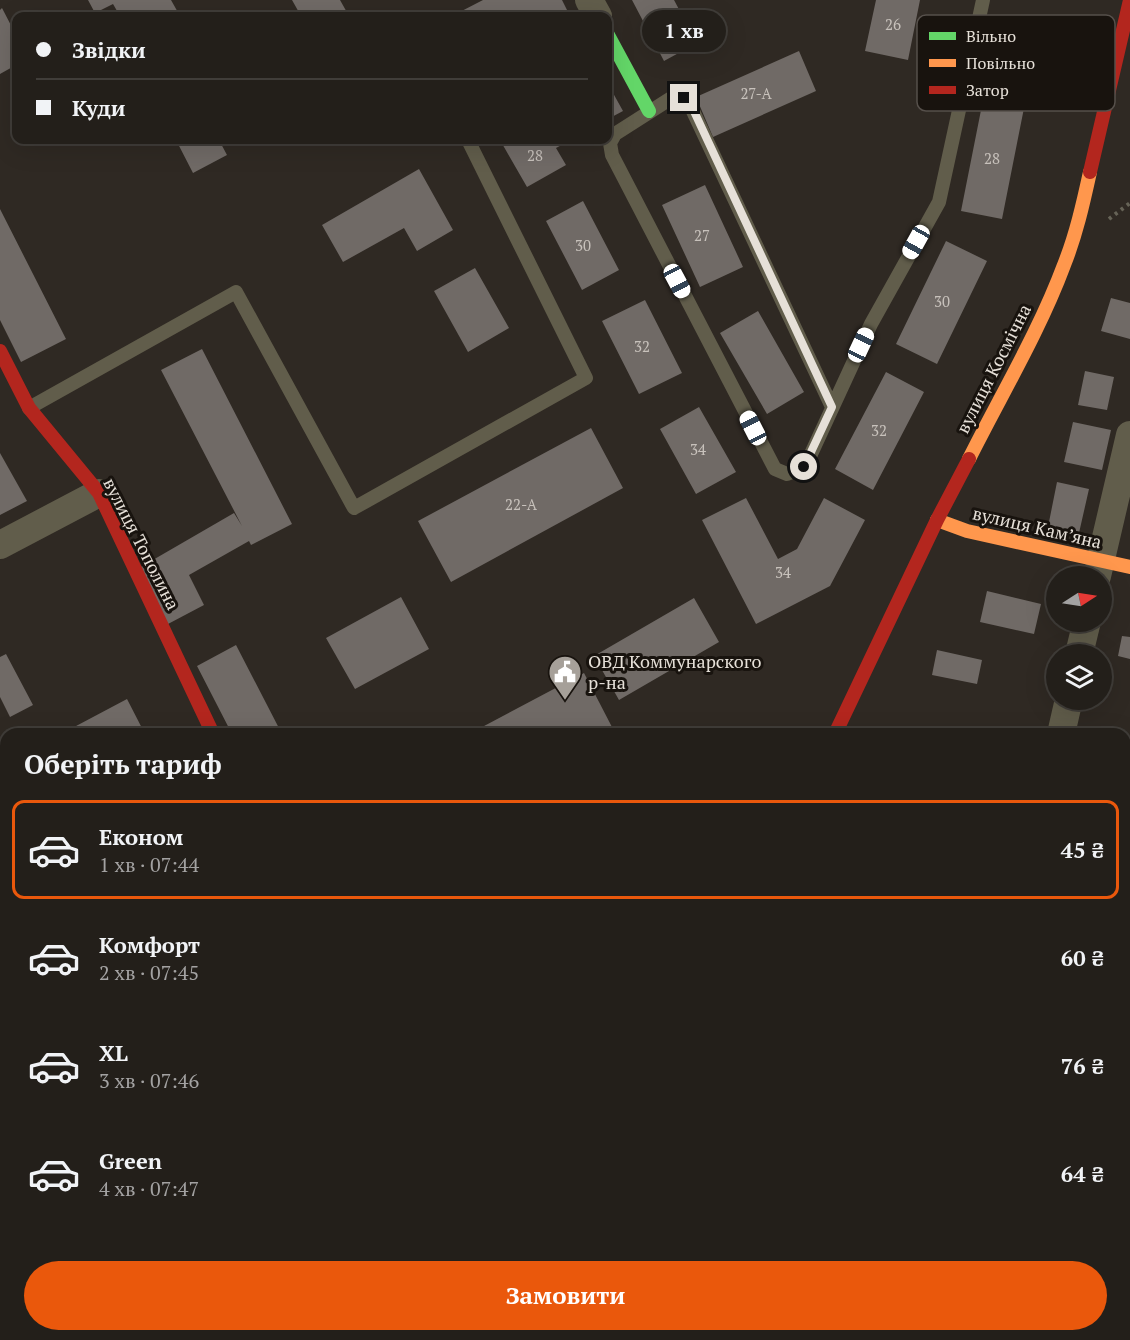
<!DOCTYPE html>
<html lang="uk">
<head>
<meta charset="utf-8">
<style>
  body { margin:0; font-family:"PT Serif",serif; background:#2f2c27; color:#f1f3f6; height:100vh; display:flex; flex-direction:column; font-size:22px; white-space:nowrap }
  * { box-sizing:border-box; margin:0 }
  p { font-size:20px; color:#a3a2a2 }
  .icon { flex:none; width:33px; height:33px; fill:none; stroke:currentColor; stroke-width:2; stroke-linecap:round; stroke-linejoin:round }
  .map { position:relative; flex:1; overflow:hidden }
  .drawer { position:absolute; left:0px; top:728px; width:1131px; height:614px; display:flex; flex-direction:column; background:#231f1a; border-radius:18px 18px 0 0; box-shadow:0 6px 24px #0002,0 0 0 2px #403d39 }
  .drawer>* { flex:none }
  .banner { position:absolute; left:12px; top:12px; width:600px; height:132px; border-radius:12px; box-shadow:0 6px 24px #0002,0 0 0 2px #403d39; display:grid; align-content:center; height:132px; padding:0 24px; background:#231f1a }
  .needle { width:39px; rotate:78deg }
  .tools { position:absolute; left:1046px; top:566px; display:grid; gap:12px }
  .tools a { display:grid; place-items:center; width:66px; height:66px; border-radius:50%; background:#231f1a; box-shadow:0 6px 24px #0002,0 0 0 2px #403d39; font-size:30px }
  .end { position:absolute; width:27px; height:27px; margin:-14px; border:8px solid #e6e0d8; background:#111; box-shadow:0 0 0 3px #111 }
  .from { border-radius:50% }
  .bubble { position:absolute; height:42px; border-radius:21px; background:#231f1a; box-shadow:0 6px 24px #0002,0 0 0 2px #403d39; font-size:20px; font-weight:700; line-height:42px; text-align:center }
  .car { position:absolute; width:18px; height:36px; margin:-18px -9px; border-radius:8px; box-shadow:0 0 4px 2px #0007; background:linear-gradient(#fff 24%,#345 0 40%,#fff 0 76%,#345 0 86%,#fff 0) }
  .banner b { display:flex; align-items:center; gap:21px; height:57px; font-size:22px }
  .banner b+b { border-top:2px solid #403d39 }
  .banner i { width:15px; height:15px; background:#f1f3f6 }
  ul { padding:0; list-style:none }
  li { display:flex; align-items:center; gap:18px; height:99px; margin:0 12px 9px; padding:0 12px; border:3px solid transparent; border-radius:12px }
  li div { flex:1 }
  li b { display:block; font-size:22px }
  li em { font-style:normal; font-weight:700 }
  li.current { border-color:#ea580c }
  li>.icon { width:54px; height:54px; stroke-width:1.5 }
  h2 { padding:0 24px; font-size:27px; line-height:72px }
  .primary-button { display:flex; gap:12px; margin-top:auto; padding:12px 24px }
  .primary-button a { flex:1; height:69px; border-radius:36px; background:#ea580c; color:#fff; font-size:24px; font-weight:700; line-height:69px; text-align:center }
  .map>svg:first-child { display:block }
  .building { fill:#706a66 }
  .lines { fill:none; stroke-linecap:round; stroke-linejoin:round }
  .path { stroke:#666357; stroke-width:4; stroke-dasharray:3 4.5; stroke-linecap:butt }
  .lane { stroke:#615d4b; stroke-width:14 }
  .street { stroke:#615d4b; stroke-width:28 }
  .fast { stroke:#63d668; stroke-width:14 }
  .slow { stroke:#ff974d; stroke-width:14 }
  .jam { stroke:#b3261e; stroke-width:14 }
  .route { stroke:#e6e0d8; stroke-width:8 }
  .labels { text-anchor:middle; stroke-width:6; stroke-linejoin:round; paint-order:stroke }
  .number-label { font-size:15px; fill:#c8c2bc }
  .street-label { font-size:18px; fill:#e6e0d8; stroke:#18130e }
  .poi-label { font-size:18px; fill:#e6e0d8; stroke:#18130e; text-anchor:start }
  .key { fill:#18130e; stroke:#56504b; stroke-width:1.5 }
  .key-label { font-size:16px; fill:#e6e0d8 }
</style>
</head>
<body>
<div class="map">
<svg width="1130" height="1340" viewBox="0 0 1130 1340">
  <rect width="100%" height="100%" fill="#2f2923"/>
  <path class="building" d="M88 0H171L180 16H120L113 4 95 13Z
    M292 0H340L349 16H301Z
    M483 0H562L570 16H452Z
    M632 0H674L697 43 664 61Z
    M876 0H920L908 60 865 51Z
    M2 8 16 35V65L0 74V10Z
    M799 51 816 91 713 137 696 97Z
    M608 84 623 111 608 119Z
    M983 100 1024 108 1002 219 961 211Z
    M176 140H219L227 155 193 173Z
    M500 140H571L556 148 566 165 527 187Z
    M419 169 453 230 417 251 404 228 343 262 322 225Z
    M705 185 743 267 700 287 662 205Z
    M583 201 619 270 582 290 546 221Z
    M0 209 66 339 21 362 0 320Z
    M946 241 987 261 937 364 896 344Z
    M475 268 509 328 468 352 434 291Z
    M1111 298 1130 303V339L1101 331Z
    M645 300 682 373 639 394 602 321Z
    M758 311 804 392 767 414 720 333Z
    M202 349 292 524 251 545 249 541 189 575 204 605 168 624 139 568 234 513 242 526 161 370Z
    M1085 371 1114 377 1107 410 1078 405Z
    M886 372 924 392 873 490 835 469Z
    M699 407 736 472 696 494 660 429Z
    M1073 422 1111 430 1102 470 1064 462Z
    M591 428 623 488 451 582 418 521Z
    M0 453 27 501 0 515Z
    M1057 482 1089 489 1079 533 1048 527Z
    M746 498 778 559 797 549 824 498 865 520 830 586 756 624 702 520Z
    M987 591 1041 604 1034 634 980 622Z
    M401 597 429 649 355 689 326 638Z
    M694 598 719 642 619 700 594 656Z
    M1122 636 1130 637V659L1118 656Z
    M236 645 282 734H232L197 666Z
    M937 650 982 660 977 684 932 675Z
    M6 654 33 705 10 717 0 697V657Z
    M584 673 613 729 605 734H469Z
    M127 699 145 734H61Z
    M973 726 1000 733V734H972Z
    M1125 748 1130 749 1129 783 1125 782Z
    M6 797V865L0 854V800Z
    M1125 947H1130V967L1125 966Z
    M3 1321 6 1327V1335H10L13 1340H0V1322Z
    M29 1335H80L83 1340H31Z
    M278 1335H291L294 1340H268Z
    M310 1335H384L374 1340H300Z
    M752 1335H782L781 1340H750Z
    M827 1335 856 1337V1335H890V1340H827Z
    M960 1335H1011L1010 1340H959Z"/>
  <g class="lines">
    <path class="path" d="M1109 219 1130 203
      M492 1340 494 1335
      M587 1340 589 1335"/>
    <path class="lane" d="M832 407 691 107 683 98 673 97 615 134 610 143 612 155 775 469 787 474 805 467 871 324 939 202 983 0
      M29 408 236 292 354 508 586 378 468 140
      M447 1340 448 1335
      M529 1340V1335"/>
    <path class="street" d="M589 0 598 16
      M0 545 99 493
      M1097 576 1130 435
      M1079 654 1087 621
      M1061 734 1069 699
      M0 1111 6 1123
      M117 1335 119 1340
      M923 1340 924 1335"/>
    <path class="fast" d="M608 35 649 111
      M1125 1134 1130 1135
      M549 1340 551 1335"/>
    <path class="slow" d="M969 459C1001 395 1039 332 1064 265 1076 235 1083 204 1090 172
      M937 520 967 531 1130 567"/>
    <path class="jam" d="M1090 172 1130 0
      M0 351 29 408 99 493 213 734
      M835 734 937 520 969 459"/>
  </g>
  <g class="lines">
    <path class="route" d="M684 98 692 107 832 407 804 467"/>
  </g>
  <defs>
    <g id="civic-pin" transform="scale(1.725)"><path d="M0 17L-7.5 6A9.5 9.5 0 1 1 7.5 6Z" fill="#a6a099" stroke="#18130e"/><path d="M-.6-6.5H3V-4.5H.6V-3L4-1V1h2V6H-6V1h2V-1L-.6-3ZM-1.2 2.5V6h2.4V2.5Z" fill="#fff"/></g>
  </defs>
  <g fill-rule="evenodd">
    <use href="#civic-pin" x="565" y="672"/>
  </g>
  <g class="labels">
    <g class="number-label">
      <text x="893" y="30">26</text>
      <text x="756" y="99">27-А</text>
      <text x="535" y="161">28</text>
      <text x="992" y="164">28</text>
      <text x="702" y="241">27</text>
      <text x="583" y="251">30</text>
      <text x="942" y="307">30</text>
      <text x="642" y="352">32</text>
      <text x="879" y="436">32</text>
      <text x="698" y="455">34</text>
      <text x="521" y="510">22-А</text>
      <text x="783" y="578">34</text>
    </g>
    <g class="street-label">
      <text transform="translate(994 369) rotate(-63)" y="6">вулиця Космічна</text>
      <text transform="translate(1037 528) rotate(13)" y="6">вулиця Кам’яна</text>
      <text transform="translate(141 544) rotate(63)" y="6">вулиця Тополина</text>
    </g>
    <g class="poi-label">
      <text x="588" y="668">ОВД Коммунарского<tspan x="588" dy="21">р-на</tspan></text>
    </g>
  </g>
  <rect x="917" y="15" width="198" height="96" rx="9" class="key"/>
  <rect x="929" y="32" width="27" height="8" fill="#63d668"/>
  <rect x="929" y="59" width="27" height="8" fill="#ff974d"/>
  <rect x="929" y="86" width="27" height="8" fill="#b3261e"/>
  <g class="key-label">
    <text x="966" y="42">Вільно</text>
    <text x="966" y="69">Повільно</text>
    <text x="966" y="96">Затор</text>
  </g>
</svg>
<div class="tools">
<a><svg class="needle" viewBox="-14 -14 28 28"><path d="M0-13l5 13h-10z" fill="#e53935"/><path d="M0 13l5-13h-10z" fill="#a3a2a2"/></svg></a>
<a><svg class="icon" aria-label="layers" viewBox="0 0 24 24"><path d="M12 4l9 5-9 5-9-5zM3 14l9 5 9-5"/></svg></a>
</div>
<i class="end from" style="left:804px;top:467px"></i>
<i class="end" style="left:684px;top:98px"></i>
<div class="bubble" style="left:642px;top:10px;width:84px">1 хв</div>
<i class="car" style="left:916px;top:242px;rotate:209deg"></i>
<i class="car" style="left:677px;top:281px;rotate:152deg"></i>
<i class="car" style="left:861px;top:345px;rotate:25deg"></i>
<i class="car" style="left:753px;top:428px;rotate:333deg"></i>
<div class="banner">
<b><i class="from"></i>Звідки</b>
<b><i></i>Куди</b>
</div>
<section class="drawer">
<h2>Оберіть тариф</h2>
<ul>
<li class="current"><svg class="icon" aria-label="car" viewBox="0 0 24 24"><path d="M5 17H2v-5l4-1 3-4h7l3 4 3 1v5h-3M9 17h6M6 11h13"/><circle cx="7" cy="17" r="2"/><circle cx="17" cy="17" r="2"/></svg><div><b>Економ</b><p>1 хв · 07:44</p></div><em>45 ₴</em></li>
<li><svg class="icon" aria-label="car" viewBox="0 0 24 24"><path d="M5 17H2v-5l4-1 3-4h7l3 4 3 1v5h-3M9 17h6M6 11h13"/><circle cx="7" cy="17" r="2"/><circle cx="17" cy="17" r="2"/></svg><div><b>Комфорт</b><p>2 хв · 07:45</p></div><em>60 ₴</em></li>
<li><svg class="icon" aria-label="car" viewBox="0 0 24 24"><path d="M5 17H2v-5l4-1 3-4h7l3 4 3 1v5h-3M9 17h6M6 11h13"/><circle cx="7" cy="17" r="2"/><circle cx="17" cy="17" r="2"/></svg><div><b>XL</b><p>3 хв · 07:46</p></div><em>76 ₴</em></li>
<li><svg class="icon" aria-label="car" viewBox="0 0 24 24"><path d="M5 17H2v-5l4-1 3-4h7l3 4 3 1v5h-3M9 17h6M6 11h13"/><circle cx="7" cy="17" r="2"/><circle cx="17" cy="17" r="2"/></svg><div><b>Green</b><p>4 хв · 07:47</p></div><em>64 ₴</em></li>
</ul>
<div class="primary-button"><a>Замовити</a></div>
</section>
</div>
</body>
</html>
